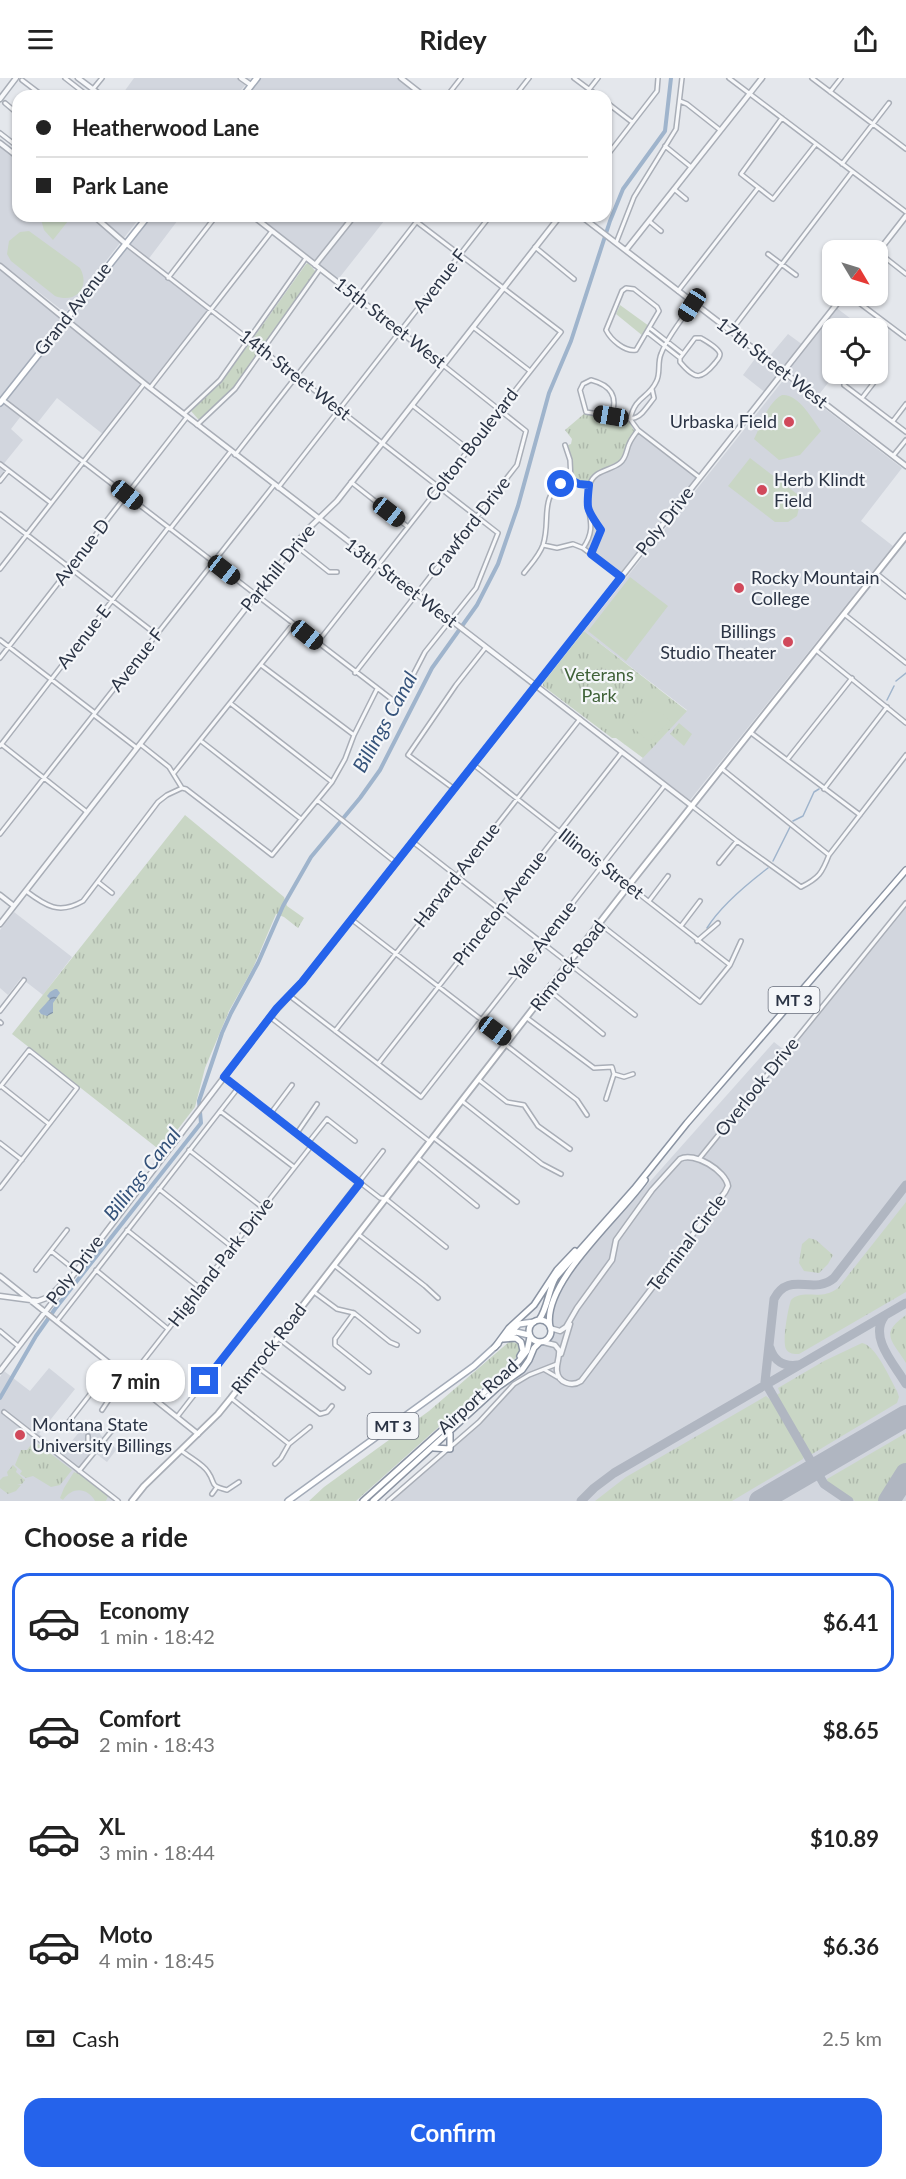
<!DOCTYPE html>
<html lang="en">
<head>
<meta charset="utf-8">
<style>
  body { margin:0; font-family:Lato,sans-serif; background:#f2f2f2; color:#222; height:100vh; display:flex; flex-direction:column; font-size:22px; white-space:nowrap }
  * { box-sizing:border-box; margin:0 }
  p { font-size:20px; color:#767676 }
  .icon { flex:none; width:33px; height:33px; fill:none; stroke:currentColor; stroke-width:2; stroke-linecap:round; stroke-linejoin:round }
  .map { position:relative; height:1423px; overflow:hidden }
  .drawer { display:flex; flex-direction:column; background:#fff; flex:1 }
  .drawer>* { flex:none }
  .guide { position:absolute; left:12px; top:12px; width:600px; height:132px; border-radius:18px; box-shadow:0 2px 4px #0004; display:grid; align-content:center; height:132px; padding:0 24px; background:#fff }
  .needle { width:39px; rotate:128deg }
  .controls { position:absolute; left:822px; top:162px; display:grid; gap:12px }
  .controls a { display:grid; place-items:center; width:66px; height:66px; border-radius:12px; background:#fff; box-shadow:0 2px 4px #0004; font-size:30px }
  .end { position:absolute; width:27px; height:27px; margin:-14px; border:8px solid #2563eb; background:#fff; box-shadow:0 0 0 3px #fff }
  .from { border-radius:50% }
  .bubble { position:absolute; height:42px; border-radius:18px; background:#fff; box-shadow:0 2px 4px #0004; font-size:20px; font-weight:700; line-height:42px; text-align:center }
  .car { position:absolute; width:18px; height:36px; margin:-18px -9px; border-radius:8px; box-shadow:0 0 4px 2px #0007; background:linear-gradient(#222 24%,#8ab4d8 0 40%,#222 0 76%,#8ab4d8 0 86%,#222 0) }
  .guide b { display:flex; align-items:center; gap:21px; height:57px; font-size:22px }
  .guide b+b { border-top:2px solid #e0e0e0 }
  .guide i { width:15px; height:15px; background:#222 }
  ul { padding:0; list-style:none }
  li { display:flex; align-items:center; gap:18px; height:99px; margin:0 12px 9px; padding:0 12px; border:3px solid transparent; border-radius:18px }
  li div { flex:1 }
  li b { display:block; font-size:22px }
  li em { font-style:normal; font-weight:700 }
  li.active { border-color:#2563eb }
  li>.icon { width:54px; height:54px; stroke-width:1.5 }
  h2 { padding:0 24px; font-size:27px; line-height:72px }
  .pay { display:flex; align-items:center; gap:15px; height:66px; padding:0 24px; font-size:22px }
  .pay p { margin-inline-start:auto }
  .cta { display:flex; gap:12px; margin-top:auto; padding:12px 24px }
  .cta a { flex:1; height:69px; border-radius:18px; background:#2563eb; color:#fff; font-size:24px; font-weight:700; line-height:69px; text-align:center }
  header { display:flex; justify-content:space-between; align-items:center; height:78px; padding:0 24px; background:#fff; font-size:27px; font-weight:700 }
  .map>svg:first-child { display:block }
  .built { fill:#d2d6de }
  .grass { fill:url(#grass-tufts) }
  .garden { fill:#c9d6c5 }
  .water { fill:url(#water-waves) }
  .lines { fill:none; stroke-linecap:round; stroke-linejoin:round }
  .stream { stroke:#9fb4cc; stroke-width:1.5 }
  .canal { stroke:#9fb4cc; stroke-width:4 }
  .taxiway { stroke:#b0b6c1; stroke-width:9 }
  .runway { stroke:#b0b6c1; stroke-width:22 }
  .minor-casing { stroke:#a9aeb7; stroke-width:6 }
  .tertiary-casing { stroke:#a9aeb7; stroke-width:7 }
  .secondary-casing { stroke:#a9aeb7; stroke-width:8 }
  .primary-casing { stroke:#a3abb8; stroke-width:8 }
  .trunk-casing { stroke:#8b94a3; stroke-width:8 }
  .minor { stroke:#f7f8fa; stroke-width:3 }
  .tertiary { stroke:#f7f8fa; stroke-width:4 }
  .secondary { stroke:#fff; stroke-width:4.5 }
  .primary { stroke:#fff; stroke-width:5 }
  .trunk { stroke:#fff; stroke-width:5 }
  .route { stroke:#2563eb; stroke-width:8 }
  .poi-dot { fill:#d1495b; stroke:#f4f6f9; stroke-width:2 }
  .labels { text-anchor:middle; stroke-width:4.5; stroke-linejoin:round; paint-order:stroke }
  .shield { fill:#f4f6f9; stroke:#676e7b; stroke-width:1.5 }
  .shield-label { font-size:16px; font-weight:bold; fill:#2b3445 }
  .street-label { font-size:18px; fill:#2b3445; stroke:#f4f6f9 }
  .poi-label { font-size:18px; fill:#2b3445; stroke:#f4f6f9; text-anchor:start }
  .park-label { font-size:18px; fill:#3f6138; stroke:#f4f6f9 }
  .water-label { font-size:20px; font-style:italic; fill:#34527a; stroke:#f4f6f9 }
</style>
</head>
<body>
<header><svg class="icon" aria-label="menu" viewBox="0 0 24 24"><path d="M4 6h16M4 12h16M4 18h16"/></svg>Ridey<svg class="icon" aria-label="share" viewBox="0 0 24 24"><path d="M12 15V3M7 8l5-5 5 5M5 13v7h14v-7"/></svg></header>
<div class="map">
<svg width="906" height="1423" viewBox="0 0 906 1423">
  <defs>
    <pattern id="grass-tufts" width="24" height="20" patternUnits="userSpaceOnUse" patternTransform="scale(1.5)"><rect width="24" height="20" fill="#c9d6c5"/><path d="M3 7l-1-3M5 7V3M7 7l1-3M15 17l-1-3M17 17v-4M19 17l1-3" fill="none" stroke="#adb8ab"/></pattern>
    <pattern id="water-waves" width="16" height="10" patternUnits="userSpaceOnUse" patternTransform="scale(1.5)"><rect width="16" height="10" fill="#9fb4cc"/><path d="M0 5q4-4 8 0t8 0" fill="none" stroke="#8293a7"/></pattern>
  </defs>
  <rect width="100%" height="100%" fill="#e4e7ec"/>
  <path class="built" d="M134 0H251L236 18H121Z
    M257 0H400L423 18H243Z
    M0 68 18 82V138H141L67 233H63L0 184Z
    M148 138H181L147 183 211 233 150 310 145 306 104 357 57 320 35 348 21 338 11 351 23 362 2 388 8 393 0 403V190L59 239 65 242Z
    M253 138H388L336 204Z
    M834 228 863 250H832V296H857L848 306 835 296 817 319 784 293 766 315 743 297 760 274 768 280 788 256 803 267Z
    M785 300 902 390 861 443 893 468 690 722 639 684 687 632 584 553Z
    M638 352 699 399 621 499 583 470 592 453 588 435 589 407 597 396 616 388 624 381Z
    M906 828V1423H385L478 1342 504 1312 528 1290 538 1271 553 1259 554 1253 551 1240 552 1226 575 1188 774 964 788 975Z
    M14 834 72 879 43 917 21 900 8 917 0 910V852Z
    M49 1290 75 1311 39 1356 63 1374 84 1348 93 1347 104 1361 117 1371 107 1384 94 1374 80 1393 113 1423H0V1299L4 1293 30 1313Z"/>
  <path class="grass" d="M308 185 316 194 264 267H262L254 259 306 186Z
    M620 227 649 248 643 258 616 236Z
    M248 267 258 274 231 314 201 341H198L191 333 221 305Z
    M585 335 628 342 635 354 621 382 595 395 589 405H581L574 399 568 367 571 366 572 361 565 352Z
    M584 553 687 633 643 680 616 660H612L543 608V605Z
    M679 645 692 656 684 668 670 656Z
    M185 737 284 819 287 828 304 840 298 850 284 839 276 836 253 890 229 933 205 990 195 1029 161 1073 12 956Z
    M906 1124V1214L799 1276C794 1276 789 1276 786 1271 782 1264 788 1230 791 1222 804 1210 820 1224 838 1210Z
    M809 1160 816 1162 833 1177 828 1186 819 1195 804 1193 799 1185 802 1166Z
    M906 1237V1285C892 1262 879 1256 906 1237Z
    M510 1263 519 1266V1277L356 1423H309L324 1409 429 1333Z
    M862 1265C876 1267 890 1301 897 1313L899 1319 897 1325 812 1376H810L775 1318 780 1315 778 1310 824 1283Z
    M766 1318 772 1323 804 1377 803 1381 732 1423H595L626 1399Z
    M906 1355V1386L883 1423H855L827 1405V1401Z
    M34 1363 72 1392 60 1407 51 1409 33 1398 26 1400 20 1396 22 1393 15 1387 21 1372H27Z
    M13 1387 17 1391 16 1394 25 1402 22 1406H17L21 1407 16 1413 8 1416 0 1410V1402L3 1399 8 1398 7 1394Z
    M74 1394 76 1395 78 1394 108 1418 106 1423H95C87 1409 72 1409 63 1422L60 1420 64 1410Z"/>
  <path class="garden" d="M40 138H72L53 162 44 152Z
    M29 153 80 190C91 210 75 226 55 218L11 183 7 176 9 163 20 154Z
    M782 317C799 316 812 341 821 353L800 377 779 382 754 361C761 347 767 325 782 317Z
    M750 380 797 416 800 426 797 438 788 444H775L728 408Z
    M630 499 668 528 626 583 588 553Z
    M649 632 661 635 670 642 651 662 648 663 627 644 636 636Z"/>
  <path class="water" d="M55 911H57L60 915 53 925V935L47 938 41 936 39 933 50 921 47 918 50 914Z"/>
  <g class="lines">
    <path class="stream" d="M896 603 906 595
      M887 622 894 608
      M793 743 803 738 814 714 819 711
      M773 783 790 749
      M707 850C721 827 747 806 768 790"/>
    <path class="canal" d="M0 1320 36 1258 55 1231 201 1045 199 1023 222 955 231 935 258 885 283 828 311 779 360 720 380 692 432 590 477 527 498 486 518 428 549 315 571 263 610 143 623 111 665 53 671 0"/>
    <path class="taxiway" d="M884 1239C869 1260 895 1287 906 1306
      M770 1270C774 1283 784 1289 798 1287
      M902 1340 906 1336
      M808 1395 812 1390 811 1385 815 1387H821
      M581 1423 594 1410 614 1395 906 1225
      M849 1423 824 1406 765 1304 774 1221C789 1192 813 1218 834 1200L906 1107"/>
    <path class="runway" d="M760 1423 906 1338
      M889 1423 906 1396"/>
    <g class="minor-casing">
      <path id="minor" d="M65 0 88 18
        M574 0 598 18
        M729 0 906 134
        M812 0 906 71
        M22 2 43 18
        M93 11 102 0
        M830 14 841 0
        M447 18 461 0
        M515 18 529 0
        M584 18 598 0
        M680 23 687 26 720 52
        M606 24 632 44
        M5 25 18 36
        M782 40 741 96 773 121 816 66
        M0 55 18 69
        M665 68 691 89
        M606 79 657 13 658 0
        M842 86 889 25
        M674 111 686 121
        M649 143 661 153
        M616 165 634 119 676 51 682 0
        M535 169 574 201
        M878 174 906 196
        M768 176 796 197
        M168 200 216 138
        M626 210 634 211 657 229 659 233 636 272C625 274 611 262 606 252L622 213Z
        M678 213 758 110
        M850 218 906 260
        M694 225C683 239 667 260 661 276 657 285 661 296 656 304 648 321 636 317 630 341L638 352 699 399
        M473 249 530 293
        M650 250 683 276
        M731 253 852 94
        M647 254 680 280
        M695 260H701C706 263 719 270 720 276 720 280 717 282 715 285 701 302 695 302 680 284V280Z
        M591 302C610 307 619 318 611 338L586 334 580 312 583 306Z
        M844 307 906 354
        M150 310 272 153
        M862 320 882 294
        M3 322 398 626 425 574 476 510 498 455 126 166
        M412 327 468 371
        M184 336 220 302 306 180
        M611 338C639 343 637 342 654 320L652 311
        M893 343 906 326
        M197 347 235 311 320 191
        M565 367 570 382 571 402 579 406 589 407
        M235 377 421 138
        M893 378 906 362
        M0 386 51 425
        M0 403 8 393
        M351 404 408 449
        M278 410 490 138
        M0 436 157 557
        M591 439 601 451 591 476
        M170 451 231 373
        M295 467 329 494H337
        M543 467 557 470 573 466 583 470 621 499
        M583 470C601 445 581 432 590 406 594 392 610 393 620 385 627 380 626 371 630 364 632 360 635 356 638 352
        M0 491 144 306
        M524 495C531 486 539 478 543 467 552 439 536 415 571 402
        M876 495 906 519
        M844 536 906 585
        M0 562 95 635
        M317 565 561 254 417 144
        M816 572 906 645
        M0 580 187 339
        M261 587 354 657
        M355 595 517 387 526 353 443 287
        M230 625 332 704
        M94 637 137 670
        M750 654 860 737
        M201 663 301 741
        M1 666 87 734
        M140 666 169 689 182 710 186 711 272 777 332 704 345 681 354 657 377 611
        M0 668 168 450
        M787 682 852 600
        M474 687 730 887
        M721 690 829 777
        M174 695 293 546
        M453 710 408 677 456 607 486 569
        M824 711 887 629
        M317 722 395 784
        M692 728 737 763 801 809C819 800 822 795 829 777L906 677
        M0 756 274 407
        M413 764 635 937
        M719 785 737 763
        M98 804 112 815
        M26 813C46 828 59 837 83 823L158 724 167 717 182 710
        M649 823 668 798
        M351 841 509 963
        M600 846 700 924 730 887 741 863
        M681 848 700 823
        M697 863 718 845
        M549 912 603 956
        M290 918 421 1019 665 707
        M0 933 24 902
        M270 939 429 1063
        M527 940 594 990 612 989 614 996 606 1021
        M0 944 1 945
        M335 953 580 641
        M506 967 577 1022 587 1037
        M378 986 622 674
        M614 996 624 999 633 996
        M224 999 380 1120 386 1121 446 1169
        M479 1002 507 1024 524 1027 538 1048 570 1071
        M1 1008 49 1046
        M0 1009 29 972 77 1010 0 1110
        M462 1023 542 1086 561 1096
        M220 1033 294 1089
        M271 1035 292 1007
        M297 1055 317 1026
        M434 1060 517 1124
        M0 1065 22 1082
        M308 1065 327 1041 355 1063
        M189 1072 263 1130
        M418 1080 477 1128
        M699 1081 906 825
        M159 1111 232 1169
        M127 1152 200 1210
        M358 1156 425 1208 438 1220
        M51 1173 75 1192
        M334 1187 418 1253
        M36 1192 67 1152
        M96 1192 168 1251
        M314 1214 337 1231 354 1235 390 1264 397 1267
        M354 1235 335 1261V1267L369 1294
        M57 1243 238 1010
        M0 1253 18 1268
        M278 1260 343 1310
        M256 1288 320 1336 327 1334 332 1328
        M545 1292 557 1299
        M130 1300 312 1067
        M231 1320 289 1366 310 1349
        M102 1332 125 1297
        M4 1334 118 1423
        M177 1339 383 1073
        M67 1346 112 1288
        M88 1358V1363L97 1370
        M182 1373C189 1379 203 1386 208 1394 217 1407 208 1407 227 1412L239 1404
        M275 1386 281 1380 289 1366
        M79 1393 113 1351
        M212 1416 217 1409
        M388 1423 479 1344 514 1306 529 1297 557 1286"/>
    </g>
    <g class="tertiary-casing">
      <path id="tertiary" d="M78 0 102 18
        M241 0 251 7
        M401 0 424 18
        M0 21 16 0
        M0 65 18 79
        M94 138 126 166
        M253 138 443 287
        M581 138 906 388
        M626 172 762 0
        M878 174 906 138
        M315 187 354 138
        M0 188 150 310 692 728
        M0 817 14 828
        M0 846 295 467 307 452 337 423 560 138
        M0 1198 198 1356
        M0 1218 38 1223 49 1219 61 1207
        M543 1264 555 1267 559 1272C560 1279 556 1286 557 1293 558 1305 572 1309 581 1303L725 1114 728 1108C726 1093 694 1073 680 1081L652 1112 616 1162 612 1182 577 1230 566 1249 560 1253 550 1250
        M561 1276 570 1246
        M0 1293 270 939 302 904 843 218"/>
    </g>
    <g class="secondary-casing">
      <path id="secondary" d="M132 1423 144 1408 218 1336 231 1320 629 807 906 458"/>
    </g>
    <g class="primary-casing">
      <path id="primary" d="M243 18 257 0
        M0 325 148 138
        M507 1259 516 1254 529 1257
        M505 1260 519 1246 534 1244
        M288 1423 474 1288 498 1266"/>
    </g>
    <g class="trunk-casing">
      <path id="trunk" d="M539 1242C548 1230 548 1212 556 1199L634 1111 687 1045 906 792
        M529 1253a11 11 0 1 1 22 0a11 11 0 1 1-22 0Z
        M550 1249C541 1205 620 1138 645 1102
        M503 1261 516 1260 521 1264 523 1273 520 1278
        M495 1269 509 1250 534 1227 557 1192 575 1173
        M434 1370 450 1371V1356
        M363 1423 519 1283 527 1273 530 1259
        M373 1423 498 1309 522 1292 529 1282 534 1270 540 1264"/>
    </g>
    <use href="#minor" class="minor"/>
    <use href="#tertiary" class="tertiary"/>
    <use href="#secondary" class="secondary"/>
    <use href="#primary" class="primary"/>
    <use href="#trunk" class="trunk"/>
  </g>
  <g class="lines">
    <path class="route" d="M205 1303 360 1105 224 999 277 930 302 904 621 499 591 476 601 452C587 431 586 433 589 407L579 406 571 402 561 406"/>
  </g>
  <g class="poi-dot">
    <circle cx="789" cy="344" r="6"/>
    <circle cx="762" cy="412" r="6"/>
    <circle cx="739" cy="510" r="6"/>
    <circle cx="788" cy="564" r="6"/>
    <circle cx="20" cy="1357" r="6"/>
  </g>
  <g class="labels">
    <g class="shield">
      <rect x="768.5" y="909" width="51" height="26" rx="4.5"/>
      <rect x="367.5" y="1335" width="51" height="26" rx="4.5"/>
    </g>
    <g class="shield-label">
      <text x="794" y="928">MT 3</text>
      <text x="393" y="1354">MT 3</text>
    </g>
    <g class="street-label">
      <text transform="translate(440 203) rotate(-52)" y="6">Avenue F</text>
      <text transform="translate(73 231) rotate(-52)" y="6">Grand Avenue</text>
      <text transform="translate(390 245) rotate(38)" y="6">15th Street West</text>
      <text transform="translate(772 285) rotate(38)" y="6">17th Street West</text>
      <text transform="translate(295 297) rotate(38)" y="6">14th Street West</text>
      <text transform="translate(472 367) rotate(-52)" y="6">Colton Boulevard</text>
      <text transform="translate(665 443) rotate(-52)" y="6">Poly Drive</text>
      <text transform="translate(469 449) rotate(-52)" y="6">Crawford Drive</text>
      <text transform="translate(82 474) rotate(-52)" y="6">Avenue D</text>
      <text transform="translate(278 490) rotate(-51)" y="6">Parkhill Drive</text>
      <text transform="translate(401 505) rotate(37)" y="6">13th Street West</text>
      <text transform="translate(84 559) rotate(-52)" y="6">Avenue E</text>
      <text transform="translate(137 582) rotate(-52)" y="6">Avenue F</text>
      <text transform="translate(601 786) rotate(38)" y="6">Illinois Street</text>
      <text transform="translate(457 797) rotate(-52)" y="6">Harvard Avenue</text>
      <text transform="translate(500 830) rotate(-52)" y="6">Princeton Avenue</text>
      <text transform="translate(543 863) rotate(-52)" y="6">Yale Avenue</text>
      <text transform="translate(568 888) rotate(-52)" y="6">Rimrock Road</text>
      <text transform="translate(757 1009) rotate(-51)" y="6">Overlook Drive</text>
      <text transform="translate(687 1165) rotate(-53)" y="6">Terminal Circle</text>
      <text transform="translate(221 1184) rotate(-52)" y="6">Highland Park Drive</text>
      <text transform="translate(75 1192) rotate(-53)" y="6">Poly Drive</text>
      <text transform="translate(269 1271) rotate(-52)" y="6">Rimrock Road</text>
      <text transform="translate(478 1319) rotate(-42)" y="6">Airport Road</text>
    </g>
    <g class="poi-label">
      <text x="777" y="350" text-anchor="end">Urbaska Field</text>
      <text x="774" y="408">Herb Klindt<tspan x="774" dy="21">Field</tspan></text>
      <text x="751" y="506">Rocky Mountain<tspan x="751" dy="21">College</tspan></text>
      <text x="776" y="560" text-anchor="end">Billings<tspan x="776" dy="21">Studio Theater</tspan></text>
      <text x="32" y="1353">Montana State<tspan x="32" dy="21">University Billings</tspan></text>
    </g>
    <g class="park-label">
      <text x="599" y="603">Veterans<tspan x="599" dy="21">Park</tspan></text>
    </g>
    <g class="water-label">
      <text transform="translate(385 644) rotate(-61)" y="7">Billings Canal</text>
      <text transform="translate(142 1096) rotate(-52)" y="7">Billings Canal</text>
    </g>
  </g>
</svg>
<div class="controls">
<a><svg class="needle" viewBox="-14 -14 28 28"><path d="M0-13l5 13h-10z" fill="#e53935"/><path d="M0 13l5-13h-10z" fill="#767676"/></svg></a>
<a><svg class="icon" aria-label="locate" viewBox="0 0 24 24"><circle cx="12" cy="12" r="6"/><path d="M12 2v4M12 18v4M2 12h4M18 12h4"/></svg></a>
</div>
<i class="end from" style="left:561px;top:406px"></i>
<i class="end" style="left:205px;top:1303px"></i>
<div class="bubble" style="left:86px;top:1282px;width:99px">7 min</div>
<i class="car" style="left:692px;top:227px;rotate:213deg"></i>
<i class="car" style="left:611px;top:338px;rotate:280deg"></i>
<i class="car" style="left:127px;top:417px;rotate:129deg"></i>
<i class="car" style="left:389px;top:434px;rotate:128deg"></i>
<i class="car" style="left:224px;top:492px;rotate:128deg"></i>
<i class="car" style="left:307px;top:557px;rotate:129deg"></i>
<i class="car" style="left:495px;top:953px;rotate:127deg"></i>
<div class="guide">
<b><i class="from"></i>Heatherwood Lane</b>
<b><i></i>Park Lane</b>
</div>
</div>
<section class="drawer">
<h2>Choose a ride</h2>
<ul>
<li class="active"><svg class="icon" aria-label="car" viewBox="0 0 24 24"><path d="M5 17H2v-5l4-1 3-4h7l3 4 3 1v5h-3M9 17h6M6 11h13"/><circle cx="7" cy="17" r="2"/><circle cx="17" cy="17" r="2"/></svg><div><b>Economy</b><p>1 min · 18:42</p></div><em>$6.41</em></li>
<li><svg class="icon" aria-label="car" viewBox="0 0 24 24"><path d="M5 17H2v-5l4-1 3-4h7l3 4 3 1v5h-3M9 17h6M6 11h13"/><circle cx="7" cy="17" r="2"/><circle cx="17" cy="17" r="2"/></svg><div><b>Comfort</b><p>2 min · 18:43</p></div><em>$8.65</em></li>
<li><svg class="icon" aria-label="car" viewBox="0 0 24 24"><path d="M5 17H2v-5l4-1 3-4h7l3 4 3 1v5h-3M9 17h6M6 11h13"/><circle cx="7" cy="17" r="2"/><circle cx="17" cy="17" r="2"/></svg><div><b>XL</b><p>3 min · 18:44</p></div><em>$10.89</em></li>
<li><svg class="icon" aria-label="car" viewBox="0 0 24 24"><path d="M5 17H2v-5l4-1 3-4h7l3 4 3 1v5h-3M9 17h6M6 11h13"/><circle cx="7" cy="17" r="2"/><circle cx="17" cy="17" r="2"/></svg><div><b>Moto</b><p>4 min · 18:45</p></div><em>$6.36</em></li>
</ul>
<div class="pay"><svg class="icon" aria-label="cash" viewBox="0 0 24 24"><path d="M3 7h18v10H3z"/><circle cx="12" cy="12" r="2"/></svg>Cash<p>2.5 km</p></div>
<div class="cta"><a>Confirm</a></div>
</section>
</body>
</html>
